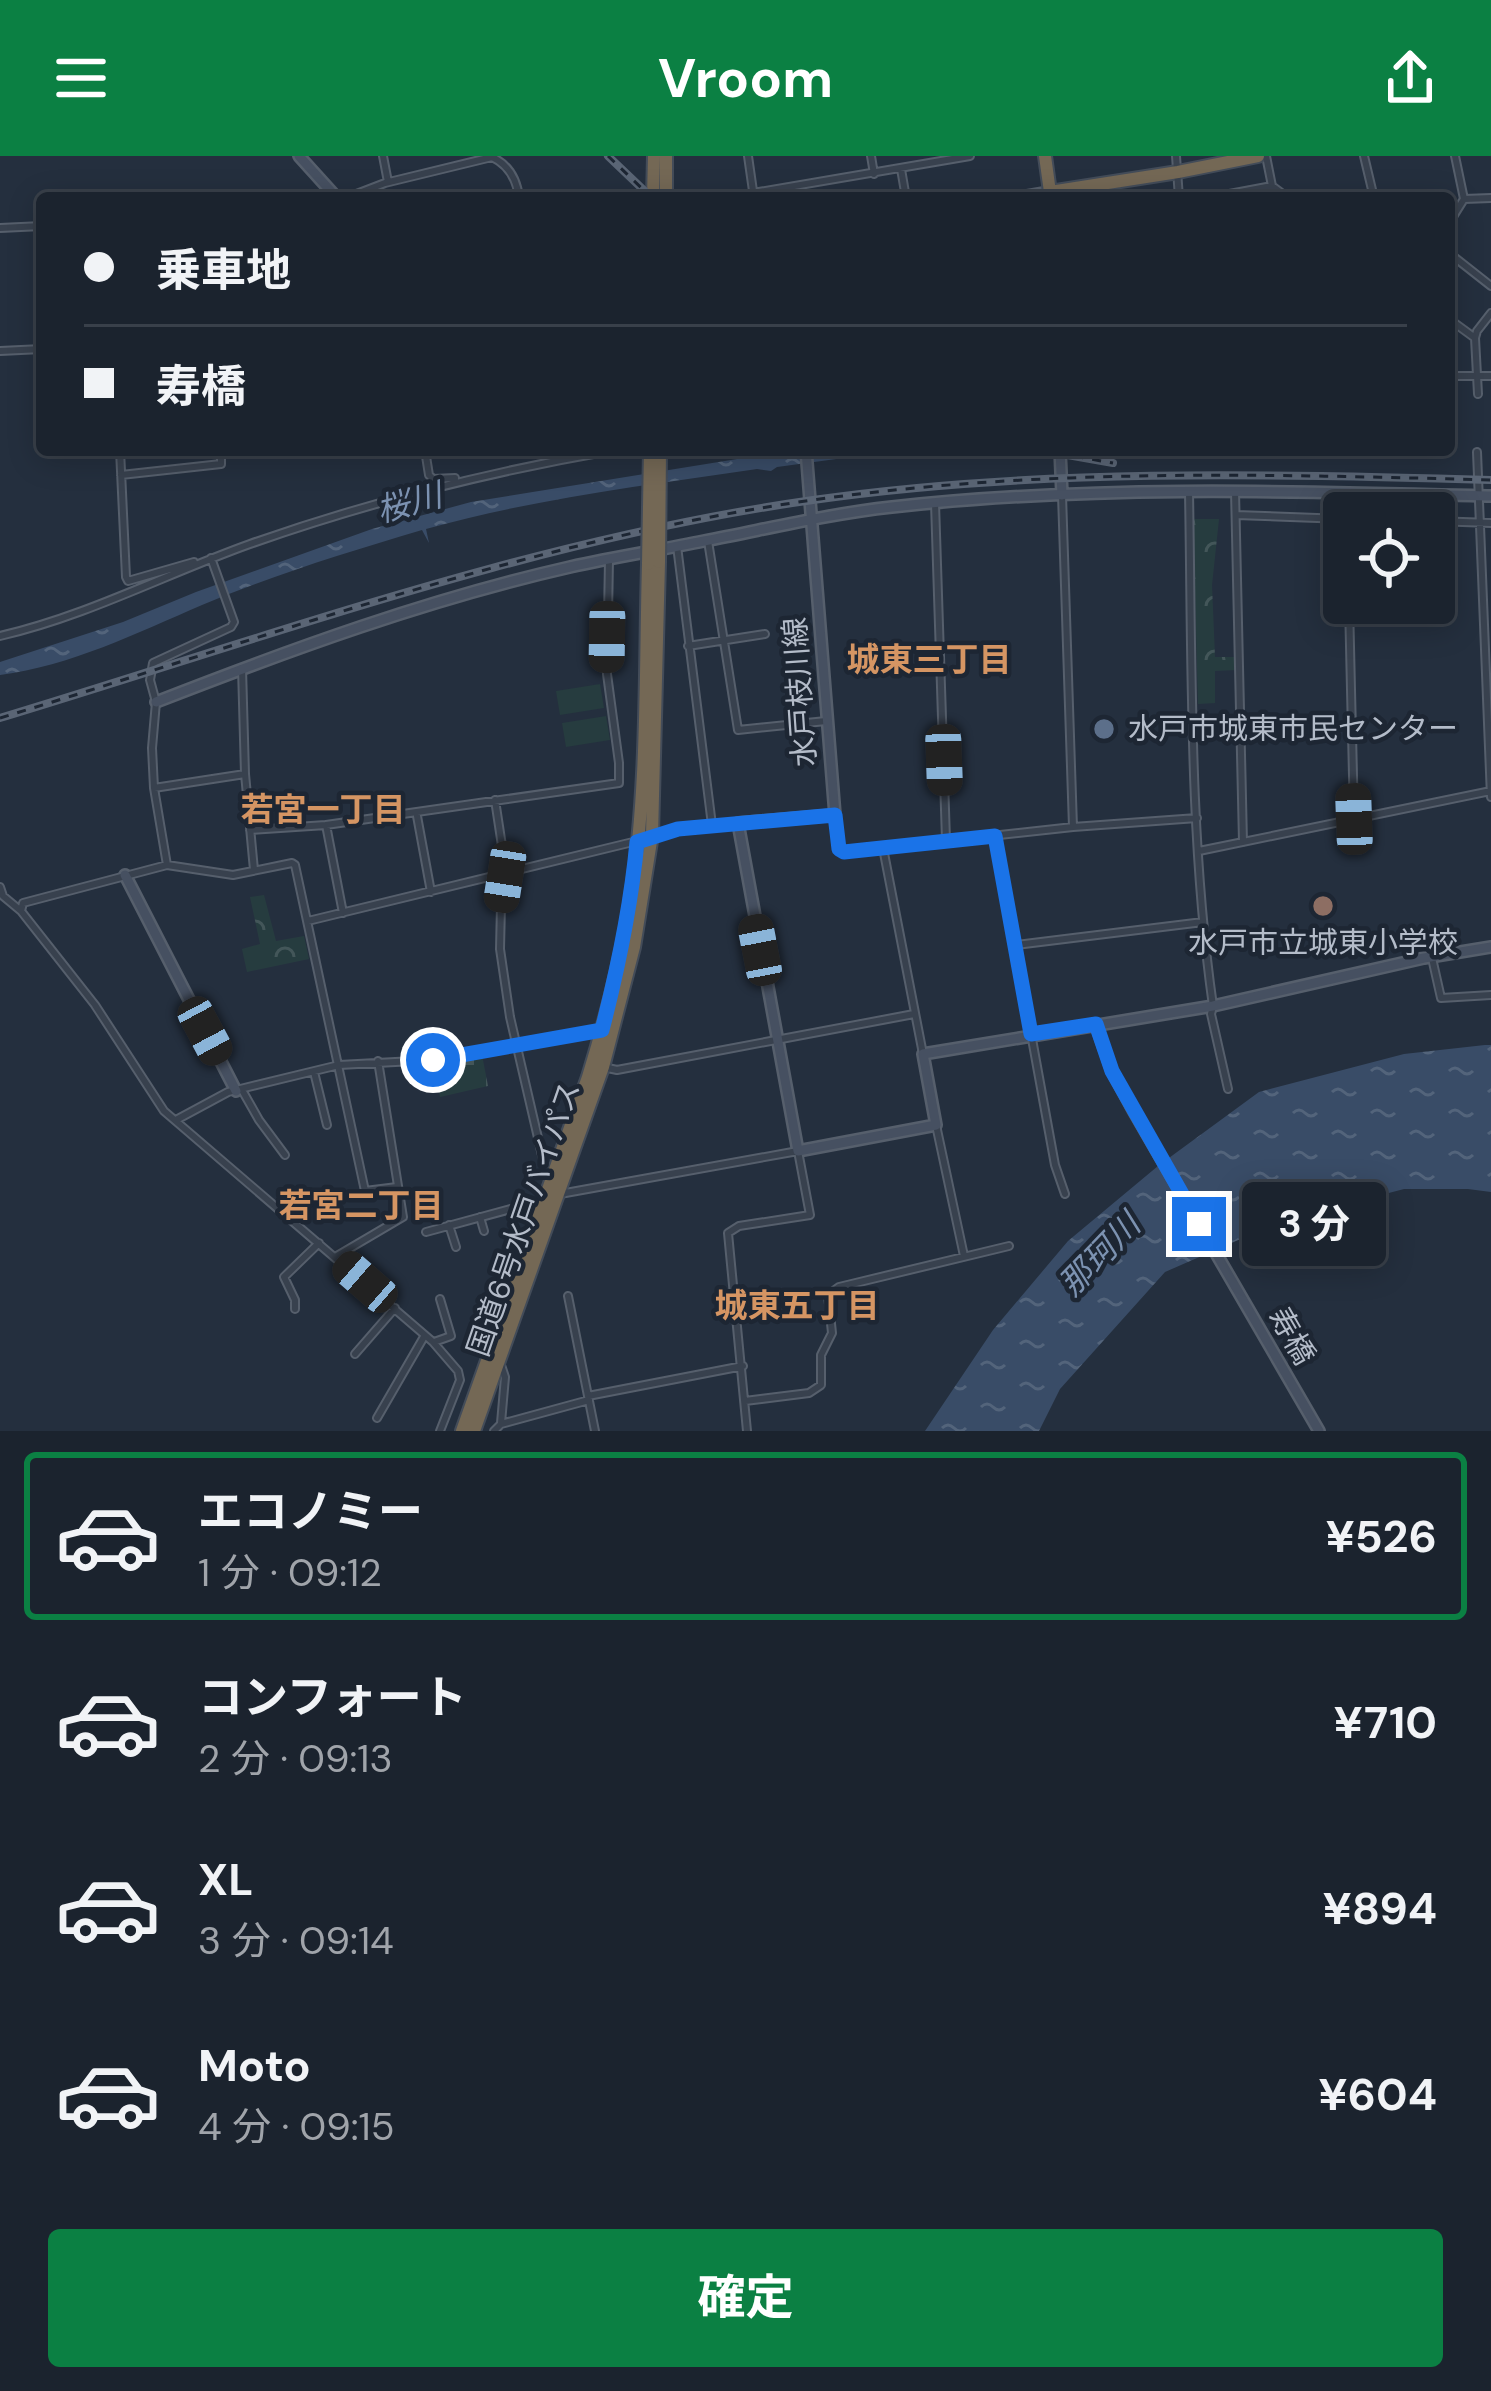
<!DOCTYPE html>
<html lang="ja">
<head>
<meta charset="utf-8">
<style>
  body { margin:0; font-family:"DM Sans","Noto Sans JP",sans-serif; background:#242b36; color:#f1f3f6; height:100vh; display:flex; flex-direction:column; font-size:45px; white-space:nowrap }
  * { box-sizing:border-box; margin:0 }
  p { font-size:39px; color:#a0a4aa }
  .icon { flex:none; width:66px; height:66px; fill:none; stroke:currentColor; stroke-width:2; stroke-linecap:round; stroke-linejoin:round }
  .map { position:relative; height:1275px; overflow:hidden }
  .details { display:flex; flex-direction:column; background:#1b232e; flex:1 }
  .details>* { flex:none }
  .banner { position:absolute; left:36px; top:36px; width:1419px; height:264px; border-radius:12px; box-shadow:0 6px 30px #0003,0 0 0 3px #39404a; display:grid; align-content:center; height:264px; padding:0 48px; background:#1b232e }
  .tools { position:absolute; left:1323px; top:336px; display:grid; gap:24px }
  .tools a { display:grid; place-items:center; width:132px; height:132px; border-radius:12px; background:#1b232e; box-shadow:0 6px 30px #0003,0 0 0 3px #39404a; font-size:60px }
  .end { position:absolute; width:54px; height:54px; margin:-27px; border:15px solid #1a73e8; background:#fff; box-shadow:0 0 0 6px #fff }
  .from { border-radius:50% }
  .bubble { position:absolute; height:84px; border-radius:12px; background:#1b232e; box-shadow:0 6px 30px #0003,0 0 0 3px #39404a; font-size:39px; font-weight:700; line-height:84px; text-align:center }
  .car { position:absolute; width:36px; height:72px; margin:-36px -18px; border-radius:15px; box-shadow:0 0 9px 3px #0007; background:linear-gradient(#222 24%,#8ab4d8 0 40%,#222 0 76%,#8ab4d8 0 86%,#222 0) }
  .banner b { display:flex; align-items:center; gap:42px; height:114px; font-size:45px }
  .banner b+b { border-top:3px solid #39404a }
  .banner i { width:30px; height:30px; background:#f1f3f6 }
  ul { padding:21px 0 0; list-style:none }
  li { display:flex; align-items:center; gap:36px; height:168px; margin:0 24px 18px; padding:0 24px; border:6px solid transparent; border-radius:12px }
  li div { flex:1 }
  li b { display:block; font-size:45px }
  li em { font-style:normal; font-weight:700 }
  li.current { border-color:#0b8043 }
  li>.icon { width:108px; height:108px; stroke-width:1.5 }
  .cta { display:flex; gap:24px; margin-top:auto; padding:24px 48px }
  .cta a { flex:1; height:138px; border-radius:12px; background:#0b8043; color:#fff; font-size:48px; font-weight:700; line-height:138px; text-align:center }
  header { display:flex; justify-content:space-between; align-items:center; height:156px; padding:0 48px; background:#0b8043; color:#fff; font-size:54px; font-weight:700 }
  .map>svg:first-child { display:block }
  .cemetery { fill:url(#cemetery-stones) }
  .park { fill:url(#park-crowns) }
  .pitch { fill:#263c3f }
  .water { fill:url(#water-ripples) }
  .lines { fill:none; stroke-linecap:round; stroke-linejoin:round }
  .street-casing { stroke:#565f6c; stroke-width:10 }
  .secondary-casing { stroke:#565f6c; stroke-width:14 }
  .highway-casing { stroke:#434c59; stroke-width:16 }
  .street { stroke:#38414e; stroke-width:6 }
  .secondary { stroke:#465061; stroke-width:9 }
  .highway { stroke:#746855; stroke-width:12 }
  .rail-casing { stroke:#5a6575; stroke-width:8 }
  .rail { stroke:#1d2633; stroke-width:3; stroke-dasharray:9; stroke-linecap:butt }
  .highway-bridge-casing { stroke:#434c59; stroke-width:16; stroke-linecap:butt }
  .highway-bridge { stroke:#746855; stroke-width:12 }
  .route { stroke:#1a73e8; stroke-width:15 }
  .service-dot { fill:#5c6f8a; stroke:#1d2633; stroke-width:4.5 }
  .education-dot { fill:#8d6e63; stroke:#1d2633; stroke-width:4.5 }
  .labels { text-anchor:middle; stroke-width:9; stroke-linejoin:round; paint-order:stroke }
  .street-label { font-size:30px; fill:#b4bcc9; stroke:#1d2633 }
  .poi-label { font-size:30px; fill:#b4bcc9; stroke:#1d2633; text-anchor:start }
  .water-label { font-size:33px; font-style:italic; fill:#7c92b1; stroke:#1d2633 }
  .neighbourhood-label { font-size:33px; font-weight:bold; fill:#d59563; stroke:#1d2633 }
</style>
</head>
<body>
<header><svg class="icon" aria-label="menu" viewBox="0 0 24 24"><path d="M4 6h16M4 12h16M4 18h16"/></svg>Vroom<svg class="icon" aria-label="share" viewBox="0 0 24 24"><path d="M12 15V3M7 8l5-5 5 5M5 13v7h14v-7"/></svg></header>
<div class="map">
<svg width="1491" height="1275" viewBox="0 0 1491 1275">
  <defs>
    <pattern id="cemetery-stones" width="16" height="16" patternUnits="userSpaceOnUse" patternTransform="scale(3)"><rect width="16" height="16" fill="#263c3f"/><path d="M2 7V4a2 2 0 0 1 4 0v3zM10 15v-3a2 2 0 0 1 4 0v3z" fill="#435659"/></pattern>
    <pattern id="park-crowns" width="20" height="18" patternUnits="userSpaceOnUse" patternTransform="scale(3)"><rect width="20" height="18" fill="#263c3f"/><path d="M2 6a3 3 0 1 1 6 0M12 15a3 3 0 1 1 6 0" fill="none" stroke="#435659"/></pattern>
    <pattern id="water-ripples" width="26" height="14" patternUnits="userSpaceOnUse" patternTransform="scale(3)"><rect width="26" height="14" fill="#394c67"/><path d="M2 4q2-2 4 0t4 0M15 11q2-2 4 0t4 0" fill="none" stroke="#53647b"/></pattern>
  </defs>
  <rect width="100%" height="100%" fill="#242f3e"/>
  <path class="cemetery" d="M482 899 488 930 440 941 434 908Z"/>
  <path class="park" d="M1193 363H1219L1212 429 1215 501H1236V514L1215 515V547L1198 548Z
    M264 739 276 785 304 780 309 803 247 816 242 793 260 788 250 741Z"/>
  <path class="pitch" d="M600 528 604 552 560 559 556 535Z
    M606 560 610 584 566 591 562 567Z"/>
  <path class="water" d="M762 294 765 298 790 294H903L777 311 771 315 757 313C647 329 533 343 426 373L429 387 422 374C348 396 273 419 202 449 137 477 70 510 0 519V506L123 466 196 436 372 373 471 346 762 299Z
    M1485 889H1491V1036L1468 1033H1404L1282 1065 1165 1116 1060 1233 1039 1275H925L993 1174 1068 1085 1158 1010 1259 936 1404 898Z"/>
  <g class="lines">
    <g class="street-casing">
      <path id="street" d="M383 0 388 26
        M748 0 754 42
        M871 0 874 18
        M1176 0 1179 42
        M1266 0 1272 30 1288 42
        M1364 0 1374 42
        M901 13 906 42
        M753 37 970 0
        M346 42 385 27 492 1C509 9 517 24 519 42
        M1208 42 1272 30
        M1464 43 1491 42
        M1449 67 1464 43 1455 0
        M0 72 42 70
        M1449 97 1491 130
        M1449 163 1475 182 1478 238
        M1475 182 1477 175 1491 157
        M0 195 42 193
        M1449 220H1491
        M120 294 126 421 128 425 194 406
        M425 294 429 319 433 323 455 322
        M1477 296 1491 641
        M121 319 221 308V294
        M1235 335 1243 686
        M1189 336C1192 507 1189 681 1213 850L1211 858 1228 933
        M1062 339 1073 671
        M935 347 946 684
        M1348 357V336
        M1236 359 1344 363
        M1434 365 1491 367
        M708 385 738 574 826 565
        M677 390 712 669
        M1349 447 1354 663
        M0 480C87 460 166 418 250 388 372 345 488 316 615 294
        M688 490 765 478
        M242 512 245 618 254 714
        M154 632 245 618
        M495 644 506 716 501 749 500 793 510 861 545 1012 550 1018
        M835 659 839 693 844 696 1073 671 1197 662
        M417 660 431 736
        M326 669 343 757
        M250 674 326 669 619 627V607L607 518 609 403
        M655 678 678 672 737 667
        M995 680 1055 1009 1065 1038
        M883 692 923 898
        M1199 695 1491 635
        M167 709 154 632 152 592 156 546 150 524 153 507 231 471 234 466 211 402
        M0 731 3 740 21 755
        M308 765 637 685
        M1016 789 1203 766
        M1432 802 1441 842 1491 839
        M603 911 617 914 914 858
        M314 916 327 969
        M242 934 259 964 285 999
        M176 964 228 936 339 909 433 904 599 875
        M936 969 964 1100
        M397 1031 365 1035 295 709 292 707 233 719 167 709 23 747 21 755 95 849 164 955 433 1186 458 1215 460 1224 440 1275
        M560 1038 798 995 810 1059 739 1070 728 1077 747 1275
        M480 1061 484 1075
        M292 1063 316 1037
        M449 1069 456 1091
        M426 1076 544 1044
        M335 1101 403 1061 378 905
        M568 1140 595 1275
        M295 1153V1144L284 1121 319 1087
        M434 1186 451 1180 440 1143
        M355 1198 395 1152
        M588 1240 743 1210
        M745 1245 809 1237 821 1229V1199L832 1177 828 1139 839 1131 1009 1090
        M377 1262 425 1179
        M501 1267 505 1221 501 1209
        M494 1275 501 1268 589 1244"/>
    </g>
    <g class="secondary-casing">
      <path id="secondary" d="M299 0 337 42
        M1015 42 1050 36V42
        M806 294 835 659 738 667 798 995 936 969 923 898 1213 850 1424 802 1491 791
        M1060 294 1062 339
        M156 546C292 493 429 443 570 411 615 401 660 394 704 385 767 373 828 358 892 351 1091 329 1292 335 1491 340
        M125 719 236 935
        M1096 869 1112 915 1133 954 1319 1275"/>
    </g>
    <g class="highway-casing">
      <path id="highway" d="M1045 0 1050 36 1178 16 1258 0
        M653 42 654 0
        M666 42V0
        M462 1275 588 921C606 862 622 802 631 741 648 632 645 518 648 408
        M474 1275 603 911 634 791 652 679 659 406"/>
    </g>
    <use href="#street" class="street"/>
    <use href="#secondary" class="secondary"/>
    <use href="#highway" class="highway"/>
    <g class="rail-casing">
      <path id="rail" d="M608 0 652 42
        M1039 294 1113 307
        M0 562C268 481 535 383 813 344 1038 312 1265 318 1491 324"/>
    </g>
    <use href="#rail" class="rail"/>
    <g class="highway-bridge-casing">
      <path id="highway-bridge" d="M659 406 660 294
        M648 408 650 294"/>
    </g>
    <use href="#highway-bridge" class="highway-bridge"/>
  </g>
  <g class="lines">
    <path class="route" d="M433 904 602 874C618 812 631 750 637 686L678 673 835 659 839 693 844 696 995 680 1031 878 1096 868 1112 915 1199 1068"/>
  </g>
  <circle class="service-dot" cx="1104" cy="573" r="12"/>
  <circle class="education-dot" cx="1323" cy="750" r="12"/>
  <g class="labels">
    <g class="street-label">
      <text transform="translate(800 536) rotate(-94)" y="10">水戸枝川線</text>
      <text transform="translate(524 1063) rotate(-71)" y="10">国道6号水戸バイパス</text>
      <text transform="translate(1292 1180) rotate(60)" y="10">寿橋</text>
    </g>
    <g class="poi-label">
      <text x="1128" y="583">水戸市城東市民センター</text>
      <text x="1323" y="797" text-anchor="middle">水戸市立城東小学校</text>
    </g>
    <g class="water-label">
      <text transform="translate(409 346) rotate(-15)" y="12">桜川</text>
      <text transform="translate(1099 1098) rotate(-46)" y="12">那珂川</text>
    </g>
    <g class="neighbourhood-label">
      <text x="929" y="515">城東三丁目</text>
      <text x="323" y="665">若宮一丁目</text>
      <text x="361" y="1061">若宮二丁目</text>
      <text x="797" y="1161">城東五丁目</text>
    </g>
  </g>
</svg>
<div class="tools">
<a><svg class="icon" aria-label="locate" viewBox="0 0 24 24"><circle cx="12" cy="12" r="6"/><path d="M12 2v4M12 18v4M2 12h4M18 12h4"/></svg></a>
</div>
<i class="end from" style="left:433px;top:904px"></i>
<i class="end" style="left:1199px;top:1068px"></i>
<div class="bubble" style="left:1242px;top:1026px;width:144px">3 分</div>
<i class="car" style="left:607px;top:481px;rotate:181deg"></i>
<i class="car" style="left:944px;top:604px;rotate:178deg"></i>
<i class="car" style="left:1354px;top:663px;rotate:358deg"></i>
<i class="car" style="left:505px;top:721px;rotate:189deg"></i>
<i class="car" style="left:760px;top:794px;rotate:349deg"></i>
<i class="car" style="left:205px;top:875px;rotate:152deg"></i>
<i class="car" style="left:365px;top:1126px;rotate:311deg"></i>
<div class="banner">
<b><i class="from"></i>乗車地</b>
<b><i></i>寿橋</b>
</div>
</div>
<section class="details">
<ul>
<li class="current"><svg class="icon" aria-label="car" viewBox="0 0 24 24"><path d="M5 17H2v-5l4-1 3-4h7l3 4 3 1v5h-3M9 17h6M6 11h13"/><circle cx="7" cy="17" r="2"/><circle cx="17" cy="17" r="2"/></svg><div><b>エコノミー</b><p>1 分 · 09:12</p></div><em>¥526</em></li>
<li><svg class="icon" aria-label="car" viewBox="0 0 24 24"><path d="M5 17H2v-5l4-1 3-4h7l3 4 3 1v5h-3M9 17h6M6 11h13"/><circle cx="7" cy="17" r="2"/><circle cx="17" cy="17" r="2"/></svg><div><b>コンフォート</b><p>2 分 · 09:13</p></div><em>¥710</em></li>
<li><svg class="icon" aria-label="car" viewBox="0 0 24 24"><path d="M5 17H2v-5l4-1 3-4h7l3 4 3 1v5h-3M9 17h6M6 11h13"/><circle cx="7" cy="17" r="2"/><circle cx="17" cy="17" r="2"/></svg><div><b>XL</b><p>3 分 · 09:14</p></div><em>¥894</em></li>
<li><svg class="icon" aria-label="car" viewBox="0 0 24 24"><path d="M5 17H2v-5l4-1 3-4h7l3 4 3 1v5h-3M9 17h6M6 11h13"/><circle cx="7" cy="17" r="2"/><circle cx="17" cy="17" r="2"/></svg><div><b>Moto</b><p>4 分 · 09:15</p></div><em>¥604</em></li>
</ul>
<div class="cta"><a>確定</a></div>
</section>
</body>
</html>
